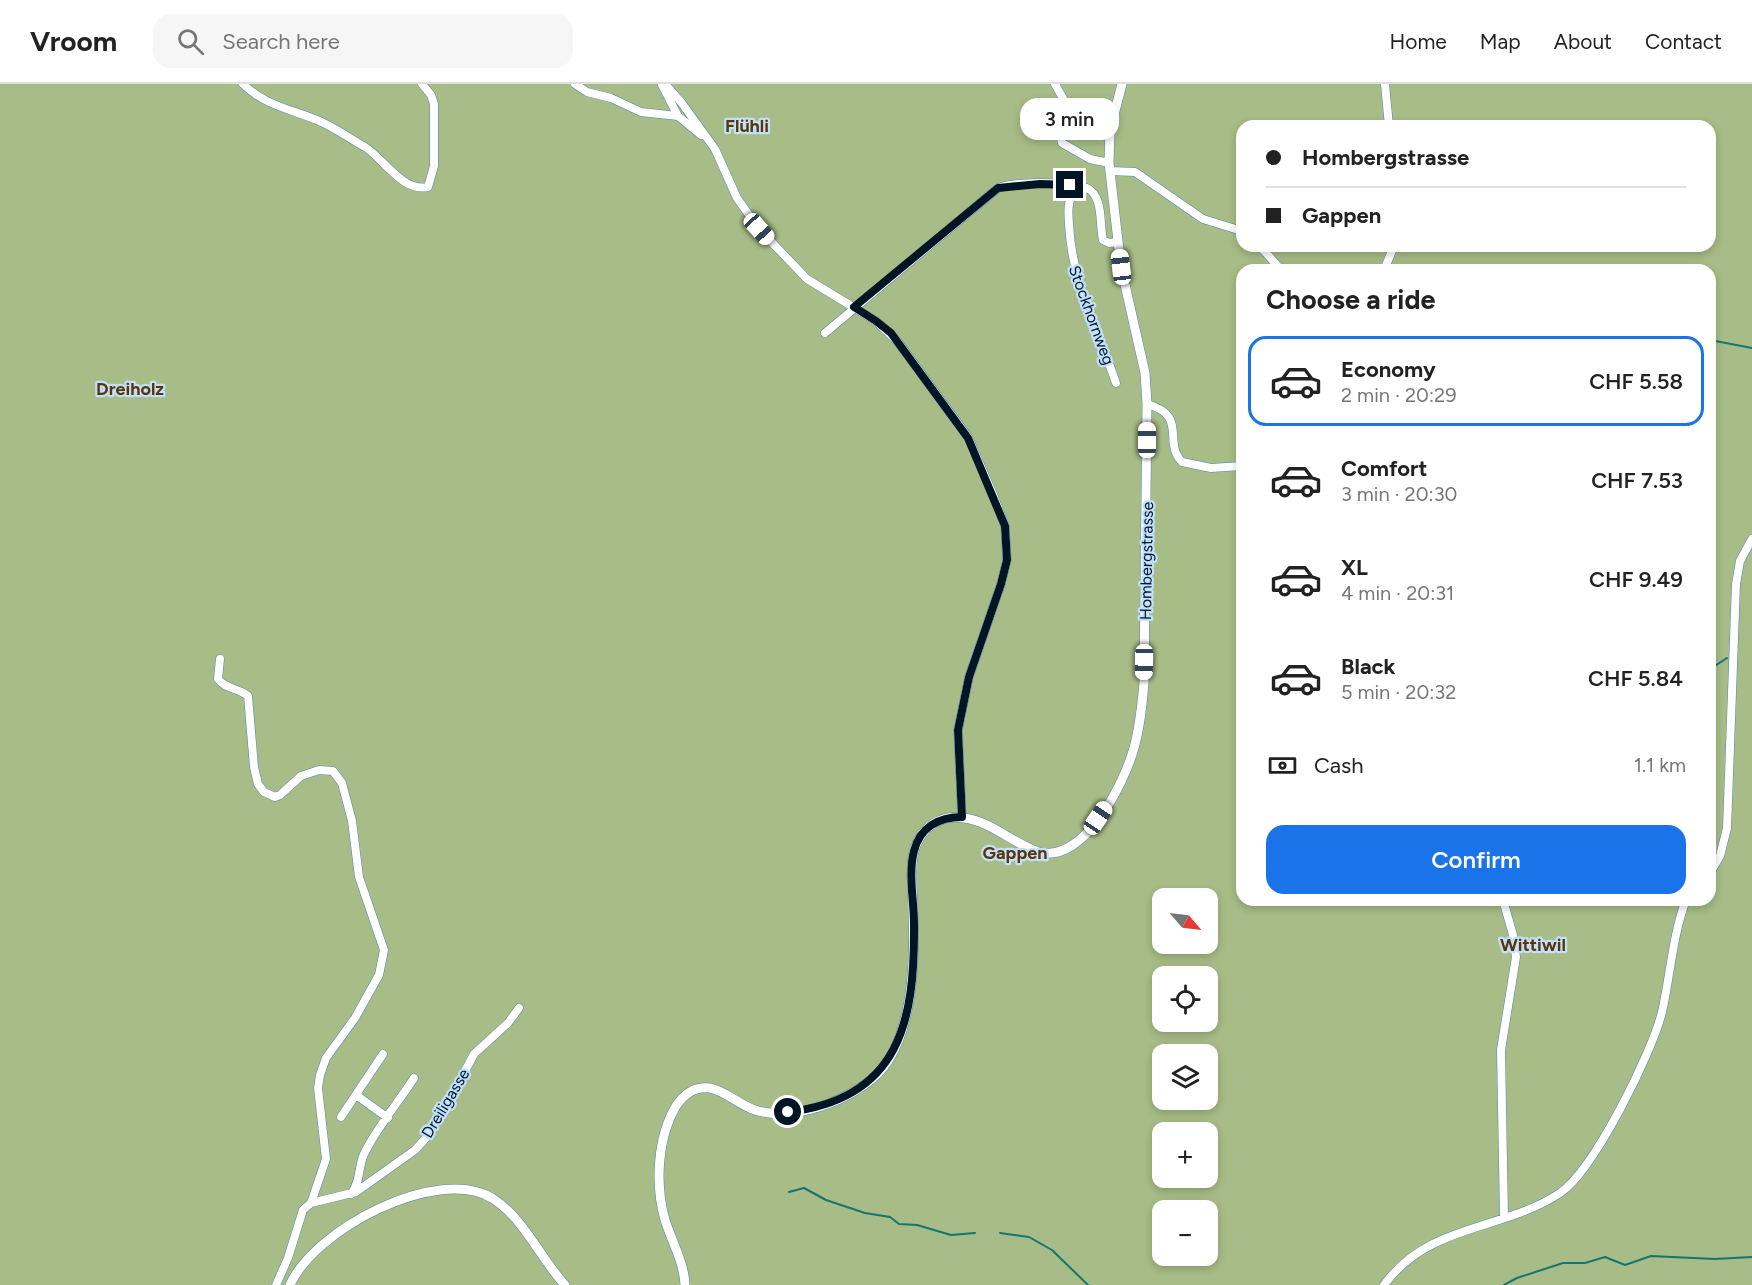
<!DOCTYPE html>
<html lang="en">
<head>
<meta charset="utf-8">
<style>
  body { margin:0; font-family:Figtree,sans-serif; background:#f6f6f6; color:#222; height:100vh; display:flex; flex-direction:column; font-size:22px; white-space:nowrap }
  * { box-sizing:border-box; margin:0 }
  p { font-size:20px; color:#767676 }
  .icon { flex:none; width:33px; height:33px; fill:none; stroke:currentColor; stroke-width:2; stroke-linecap:round; stroke-linejoin:round }
  .map { position:relative; flex:1; overflow:hidden }
  .drawer { position:absolute; left:1236px; top:180px; width:480px; height:642px; display:flex; flex-direction:column; background:#fff; border-radius:18px; box-shadow:0 3px 9px #0003 }
  .drawer>* { flex:none }
  .banner { position:absolute; left:1236px; top:36px; width:480px; height:132px; border-radius:18px; box-shadow:0 3px 9px #0003; display:grid; align-content:center; height:132px; padding:0 30px; background:#fff }
  .needle { width:39px; rotate:118deg }
  .tools { position:absolute; left:1152px; top:804px; display:grid; gap:12px }
  .tools a { display:grid; place-items:center; width:66px; height:66px; border-radius:12px; background:#fff; box-shadow:0 3px 9px #0003; font-size:30px }
  .end { position:absolute; width:27px; height:27px; margin:-14px; border:8px solid #021525; background:#fff; box-shadow:0 0 0 3px #fff }
  .from { border-radius:50% }
  .bubble { position:absolute; height:42px; border-radius:18px; background:#fff; box-shadow:0 3px 9px #0003; font-size:20px; font-weight:600; line-height:42px; text-align:center }
  .car { position:absolute; width:18px; height:36px; margin:-18px -9px; border-radius:8px; box-shadow:0 0 4px 2px #0007; background:linear-gradient(#fff 24%,#345 0 40%,#fff 0 76%,#345 0 86%,#fff 0) }
  .banner b { display:flex; align-items:center; gap:21px; height:57px; font-size:22px }
  .banner b+b { border-top:2px solid #e0e0e0 }
  .banner i { width:15px; height:15px; background:#222 }
  ul { padding:0; list-style:none }
  li { display:flex; align-items:center; gap:18px; height:90px; margin:0 12px 9px; padding:0 18px; border:3px solid transparent; border-radius:18px }
  li div { flex:1 }
  li b { display:block; font-size:22px }
  li em { font-style:normal; font-weight:600 }
  li.active { border-color:#1a73e8 }
  li>.icon { width:54px; height:54px; stroke-width:1.5 }
  h2 { padding:0 30px; font-size:27px; line-height:72px }
  .pay { display:flex; align-items:center; gap:15px; height:66px; padding:0 30px; font-size:22px }
  .pay p { margin-inline-start:auto }
  .cta { display:flex; gap:12px; margin-top:auto; padding:12px 30px }
  .cta a { flex:1; height:69px; border-radius:18px; background:#1a73e8; color:#fff; font-size:24px; font-weight:600; line-height:69px; text-align:center }
  header { display:flex; align-items:center; gap:36px; box-sizing:border-box; height:84px; padding:0 30px; background:#fff; border-bottom:2px solid #e0e0e0 }
  header strong { font-size:28px }
  nav { display:flex; gap:33px; margin-inline-start:auto; font-size:21px }
  .search { width:420px; height:54px; background:#f6f6f6; display:flex; align-items:center; gap:15px; box-sizing:border-box; padding:0 21px; border-radius:18px; color:#767676; font-size:22px }
  .map>svg:first-child { display:block }
  .green { fill:#a7bc86; fill-rule:evenodd }
  .lines { fill:none; stroke-linecap:round; stroke-linejoin:round }
  .stream { stroke:#147673; stroke-width:2 }
  .minor-casing { stroke:#5285b1; stroke-width:9 }
  .tertiary-casing { stroke:#5285b1; stroke-width:10 }
  .minor { stroke:#fff; stroke-width:8 }
  .tertiary { stroke:#fff; stroke-width:9 }
  .route { stroke:#021525; stroke-width:8 }
  .labels { text-anchor:middle; stroke-width:4.5; stroke-linejoin:round; paint-order:stroke }
  .street-label { font-size:16px; fill:#021525; stroke:#c0e0fd }
  .neighbourhood-label { font-size:18px; font-weight:bold; fill:#5b3503; stroke:#c0e0fd }
</style>
</head>
<body>
<header>
<strong>Vroom</strong>
<div class="search"><svg class="icon" aria-label="search" viewBox="0 0 24 24"><circle cx="10" cy="10" r="6"/><path d="M15 15l6 6"/></svg>Search here</div>
<nav><a>Home</a><a>Map</a><a>About</a><a>Contact</a></nav>
</header>
<div class="map">
<svg width="1752" height="1201" viewBox="0 0 1752 1201">
  <rect width="100%" height="100%" fill="#c0e0fd"/>
  <path class="green" d="M0 0H1752V1201H0ZM1242 42H1710V162H1242ZM1242 186H1710V816H1242ZM1162 814H1208V860H1162ZM1162 892H1208V938H1162ZM1162 970H1208V1016H1162ZM1162 1048H1208V1094H1162ZM1162 1126H1208V1172H1162Z"/>
  <g class="lines">
    <path class="stream" d="M1710 256 1752 264
      M1710 585 1727 574
      M789 1108 804 1104 826 1116 865 1129 890 1133 899 1140 917 1141 951 1151 975 1149
      M1000 1149 1029 1153 1052 1166 1088 1201
      M1504 1201 1517 1194 1563 1179H1585L1605 1173 1625 1181 1651 1172 1715 1175 1752 1173"/>
    <g class="minor-casing">
      <path id="minor" d="M243 0C264 21 290 25 317 36 334 43 349 54 365 63 385 76 402 108 428 103L434 82V20L431 11 422 0
        M575 0 587 8 611 14 641 28 678 32 701 51
        M665 0 681 18 715 65 737 114 759 145 807 195 876 237 898 258 968 353 992 408 1005 442 1007 476 1001 500 969 593 958 646 962 733
        M1055 0 1065 18 1059 45 1062 59 1090 75 1109 79
        M1385 0 1389 42
        M662 1 678 32
        M1110 87 1135 88 1203 135 1242 147
        M1260 162 1281 186
        M1384 186 1394 162
        M825 249 998 104C1011 99 1066 95 1076 106
        M1116 299C1097 243 1072 200 1069 140 1068 128 1067 115 1076 106L1087 104C1104 113 1099 139 1103 156L1109 159 1118 158
        M1147 320C1189 332 1162 357 1182 378L1211 384 1242 382
        M220 575 218 595C225 605 239 604 248 612L254 683 258 700 264 708 275 713 280 711 301 692 319 686 333 687 342 699 352 737 359 793 384 866 379 891 355 934 326 974 320 991 318 1004 326 1075 311 1119
        M1710 789 1720 772 1727 744 1736 500 1740 477 1752 455
        M1503 816 1513 851 1516 873 1501 966 1504 1133
        M356 1011 388 1034
        M341 1033 383 970
        M351 1110C361 1097 358 1083 364 1070 377 1043 398 1019 414 994
        M276 1201 288 1174 303 1126 311 1119 356 1108 415 1066 425 1055 449 1017 474 970 508 939 519 924
        M1384 1201C1429 1139 1503 1147 1560 1109 1594 1086 1652 969 1662 928 1670 893 1673 849 1686 816"/>
    </g>
    <g class="tertiary-casing">
      <path id="tertiary" d="M290 1201C314 1146 436 1081 492 1114 524 1134 540 1174 565 1201
        M685 1201C684 1178 672 1158 665 1136 655 1101 657 1054 676 1022 684 1010 695 1002 710 1004 726 1007 739 1021 755 1026 796 1039 865 1013 888 977 913 938 915 873 913 827 913 807 909 783 915 764 922 743 941 730 964 734 990 737 1013 759 1038 768 1084 780 1124 700 1134 664 1140 643 1142 621 1144 599L1147 320 1145 289 1121 183 1109 79 1110 46 1122 0"/>
    </g>
    <use href="#minor" class="minor"/>
    <use href="#tertiary" class="tertiary"/>
  </g>
  <g class="lines">
    <path class="route" d="M788 1028C900 1015 915 937 914 840 914 816 908 790 914 767 920 743 939 733 962 733L958 646 969 593 1001 500 1007 476 1005 442 968 354 891 249 876 237 854 223 998 104 1040 100 1070 101"/>
  </g>
  <g class="labels">
    <g class="street-label">
      <text transform="translate(1092 231) rotate(70)" y="6">Stockhornweg</text>
      <text transform="translate(1146 477) rotate(-89)" y="6">Hombergstrasse</text>
      <text transform="translate(445 1019) rotate(-59)" y="6">Dreiligasse</text>
    </g>
    <g class="neighbourhood-label">
      <text x="747" y="48">Flühli</text>
      <text x="130" y="311">Dreiholz</text>
      <text x="1015" y="775">Gappen</text>
      <text x="1533" y="867">Wittiwil</text>
    </g>
  </g>
</svg>
<div class="tools">
<a><svg class="needle" viewBox="-14 -14 28 28"><path d="M0-13l5 13h-10z" fill="#e53935"/><path d="M0 13l5-13h-10z" fill="#767676"/></svg></a>
<a><svg class="icon" aria-label="locate" viewBox="0 0 24 24"><circle cx="12" cy="12" r="6"/><path d="M12 2v4M12 18v4M2 12h4M18 12h4"/></svg></a>
<a><svg class="icon" aria-label="layers" viewBox="0 0 24 24"><path d="M12 4l9 5-9 5-9-5zM3 14l9 5 9-5"/></svg></a>
<a>+</a>
<a>−</a>
</div>
<i class="end from" style="left:788px;top:1028px"></i>
<i class="end" style="left:1070px;top:101px"></i>
<div class="bubble" style="left:1020px;top:14px;width:99px">3 min</div>
<i class="car" style="left:759px;top:145px;rotate:138deg"></i>
<i class="car" style="left:1121px;top:183px;rotate:353deg"></i>
<i class="car" style="left:1147px;top:356px;rotate:0deg"></i>
<i class="car" style="left:1144px;top:578px;rotate:181deg"></i>
<i class="car" style="left:1098px;top:734px;rotate:34deg"></i>
<div class="banner">
<b><i class="from"></i>Hombergstrasse</b>
<b><i></i>Gappen</b>
</div>
<section class="drawer">
<h2>Choose a ride</h2>
<ul>
<li class="active"><svg class="icon" aria-label="car" viewBox="0 0 24 24"><path d="M5 17H2v-5l4-1 3-4h7l3 4 3 1v5h-3M9 17h6M6 11h13"/><circle cx="7" cy="17" r="2"/><circle cx="17" cy="17" r="2"/></svg><div><b>Economy</b><p>2 min · 20:29</p></div><em>CHF 5.58</em></li>
<li><svg class="icon" aria-label="car" viewBox="0 0 24 24"><path d="M5 17H2v-5l4-1 3-4h7l3 4 3 1v5h-3M9 17h6M6 11h13"/><circle cx="7" cy="17" r="2"/><circle cx="17" cy="17" r="2"/></svg><div><b>Comfort</b><p>3 min · 20:30</p></div><em>CHF 7.53</em></li>
<li><svg class="icon" aria-label="car" viewBox="0 0 24 24"><path d="M5 17H2v-5l4-1 3-4h7l3 4 3 1v5h-3M9 17h6M6 11h13"/><circle cx="7" cy="17" r="2"/><circle cx="17" cy="17" r="2"/></svg><div><b>XL</b><p>4 min · 20:31</p></div><em>CHF 9.49</em></li>
<li><svg class="icon" aria-label="car" viewBox="0 0 24 24"><path d="M5 17H2v-5l4-1 3-4h7l3 4 3 1v5h-3M9 17h6M6 11h13"/><circle cx="7" cy="17" r="2"/><circle cx="17" cy="17" r="2"/></svg><div><b>Black</b><p>5 min · 20:32</p></div><em>CHF 5.84</em></li>
</ul>
<div class="pay"><svg class="icon" aria-label="cash" viewBox="0 0 24 24"><path d="M3 7h18v10H3z"/><circle cx="12" cy="12" r="2"/></svg>Cash<p>1.1 km</p></div>
<div class="cta"><a>Confirm</a></div>
</section>
</div>
</body>
</html>
